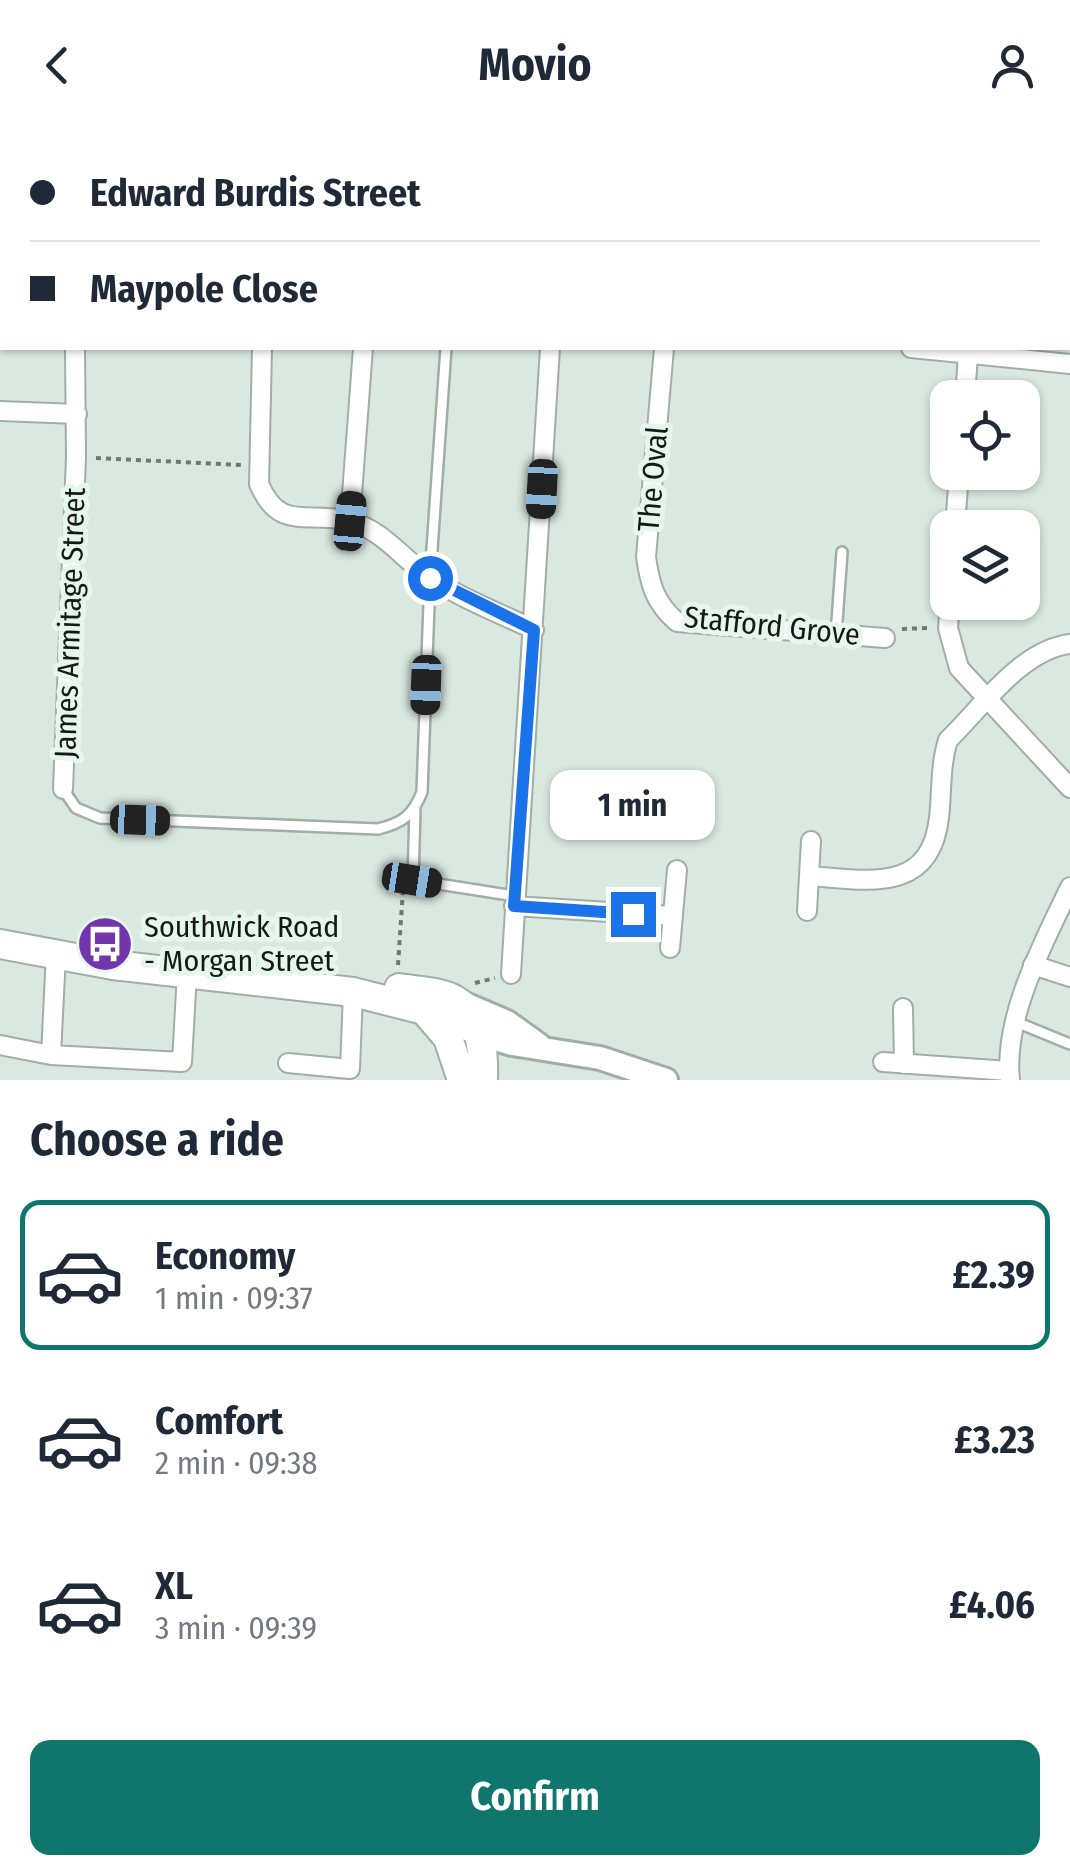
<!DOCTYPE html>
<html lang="en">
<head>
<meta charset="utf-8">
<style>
  body { margin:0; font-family:"Fira Sans Condensed",sans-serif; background:#f6f6f7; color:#1f2937; height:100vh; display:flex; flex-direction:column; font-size:38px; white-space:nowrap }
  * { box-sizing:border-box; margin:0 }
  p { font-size:32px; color:#747a83 }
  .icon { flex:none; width:55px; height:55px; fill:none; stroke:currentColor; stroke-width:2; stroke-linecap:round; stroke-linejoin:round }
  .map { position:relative; height:950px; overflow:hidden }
  .sheet { display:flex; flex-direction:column; background:#fff; flex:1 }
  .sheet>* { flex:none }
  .banner { position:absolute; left:0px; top:0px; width:1070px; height:220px; box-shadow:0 2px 8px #0004; display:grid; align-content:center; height:220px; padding:0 30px; background:#fff }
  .buttons { position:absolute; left:930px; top:250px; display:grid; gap:20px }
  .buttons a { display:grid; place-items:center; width:110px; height:110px; border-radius:20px; background:#fff; box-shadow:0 2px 8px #0004; font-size:50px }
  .end { position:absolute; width:45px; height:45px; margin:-22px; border:12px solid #1a73e8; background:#fff; box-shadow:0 0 0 5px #fff }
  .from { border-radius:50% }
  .bubble { position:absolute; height:70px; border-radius:20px; background:#fff; box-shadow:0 2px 8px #0004; font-size:32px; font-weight:700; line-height:70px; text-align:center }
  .car { position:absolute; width:30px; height:60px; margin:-30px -15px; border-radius:12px; box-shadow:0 0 8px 2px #0007; background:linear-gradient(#222 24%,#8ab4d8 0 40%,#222 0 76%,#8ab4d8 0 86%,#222 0) }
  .banner b { display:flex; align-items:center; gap:35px; height:95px; font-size:38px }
  .banner b+b { border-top:2px solid #e0e1e3 }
  .banner i { width:25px; height:25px; background:#1f2937 }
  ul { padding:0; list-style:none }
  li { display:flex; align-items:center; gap:30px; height:150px; margin:0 20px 15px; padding:0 10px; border:5px solid transparent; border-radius:20px }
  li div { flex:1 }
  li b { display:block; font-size:38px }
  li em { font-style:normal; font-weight:700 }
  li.current { border-color:#0f766e }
  li>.icon { width:90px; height:90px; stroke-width:1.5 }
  h2 { padding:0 30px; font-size:45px; line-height:120px }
  .button { display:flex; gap:20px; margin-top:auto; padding:20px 30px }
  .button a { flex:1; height:115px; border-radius:20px; background:#0f766e; color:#fff; font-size:40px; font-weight:700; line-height:115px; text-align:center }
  header { display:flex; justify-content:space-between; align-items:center; height:130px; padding:0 30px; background:#fff; font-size:45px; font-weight:700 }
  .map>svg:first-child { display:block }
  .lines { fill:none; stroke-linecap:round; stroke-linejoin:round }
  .service-casing { stroke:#a0aea6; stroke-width:14 }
  .minor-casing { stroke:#a0aea6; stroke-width:22 }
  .tertiary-casing { stroke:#a0aea6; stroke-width:28 }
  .secondary-casing { stroke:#a0aea6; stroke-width:32 }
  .path { stroke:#6f7974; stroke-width:4; stroke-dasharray:5 5; stroke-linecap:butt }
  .service { stroke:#fff; stroke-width:9 }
  .minor { stroke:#fff; stroke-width:18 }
  .tertiary { stroke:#fff; stroke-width:22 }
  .secondary { stroke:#fff; stroke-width:28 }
  .route { stroke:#1a73e8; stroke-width:12 }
  .labels { text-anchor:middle; stroke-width:10; stroke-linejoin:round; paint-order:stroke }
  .street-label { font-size:30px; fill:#141916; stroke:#e6f6ed }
  .poi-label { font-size:30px; fill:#141916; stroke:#e6f6ed; text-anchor:start }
</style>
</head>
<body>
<header><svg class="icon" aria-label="back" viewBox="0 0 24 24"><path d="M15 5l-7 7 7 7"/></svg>Movio<svg class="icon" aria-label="person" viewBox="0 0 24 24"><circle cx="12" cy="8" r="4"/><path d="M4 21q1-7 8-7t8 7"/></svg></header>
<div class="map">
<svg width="1070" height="950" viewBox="0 0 1070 950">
  <rect width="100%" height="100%" fill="#d9e9e0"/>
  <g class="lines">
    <g class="service-casing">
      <path id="service" d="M77 0V2
        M10 2 15 0
        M460 2V0
        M666 2V0
        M818 2 819 0
        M980 2V0
        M0 9 2 7
        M1068 152H1070
        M836 505 842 422
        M63 659 76 678 100 688 378 699C403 693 413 685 422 662L430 448 446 218
        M415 680 413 750 515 766
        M1016 892 1070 914"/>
    </g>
    <g class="minor-casing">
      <path id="minor" d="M162 0V2
        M267 2V0
        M379 2V0
        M564 2V0
        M742 2V0
        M904 2 905 0
        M1068 89H1070
        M262 218 259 354C280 403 308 380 349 391 384 400 403 430 431 448 462 469 500 483 534 500
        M664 218 646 427C650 455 655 473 677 492L885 508
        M911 218 1070 234
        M965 268 968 224
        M1016 268V262
        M0 281 77 284
        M350 391 363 218
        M955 398 959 342
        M950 472 948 498 959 538 1070 658
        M63 659 76 327 75 218
        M809 746C866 750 930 765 939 688 942 662 940 635 948 610 982 577 1021 520 1070 514
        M514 776 673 786
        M807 781 811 711
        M670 818 677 740
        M1033 835 1070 847
        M511 844 550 218
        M903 878 904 934
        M0 915 51 925 182 932 187 843
        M51 925 56 824
        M883 932 1009 941
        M288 933 350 939 353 862
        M1010 950C1003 887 1044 812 1070 757"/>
    </g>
    <g class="tertiary-casing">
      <path id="tertiary" d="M458 871 507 892 539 915
        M427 881 478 904 512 914 600 928 666 950"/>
    </g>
    <g class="secondary-casing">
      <path id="secondary" d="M0 814 113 835 353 862 424 880 448 908 462 950
        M399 858C416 861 440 861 455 870 481 885 484 924 483 950"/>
    </g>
    <path class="path" d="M96 328 242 335
      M902 499 927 498
      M398 835 403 760
      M475 853 495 848"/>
    <use href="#service" class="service"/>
    <use href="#minor" class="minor"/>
    <use href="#tertiary" class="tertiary"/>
    <use href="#secondary" class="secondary"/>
  </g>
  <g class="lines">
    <path class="route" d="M430 448 534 500 514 776 633 784"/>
  </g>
  <defs>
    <g id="bus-disc" transform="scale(2.875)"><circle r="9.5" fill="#7335ab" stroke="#e6f6ed"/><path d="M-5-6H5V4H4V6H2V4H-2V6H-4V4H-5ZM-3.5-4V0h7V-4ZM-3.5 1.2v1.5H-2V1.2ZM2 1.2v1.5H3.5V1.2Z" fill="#fff"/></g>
  </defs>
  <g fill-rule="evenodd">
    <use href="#bus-disc" x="105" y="814"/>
  </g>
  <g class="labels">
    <g class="street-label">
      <text transform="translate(653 349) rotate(-85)" y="10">The Oval</text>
      <text transform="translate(70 493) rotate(-88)" y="10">James Armitage Street</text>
      <text transform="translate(772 496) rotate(6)" y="10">Stafford Grove</text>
    </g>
    <g class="poi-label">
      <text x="144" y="807">Southwick Road<tspan x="144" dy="34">- Morgan Street</tspan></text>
    </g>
  </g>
</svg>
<div class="buttons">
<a><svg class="icon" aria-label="locate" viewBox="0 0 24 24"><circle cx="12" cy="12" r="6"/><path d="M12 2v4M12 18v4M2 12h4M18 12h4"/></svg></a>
<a><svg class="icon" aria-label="layers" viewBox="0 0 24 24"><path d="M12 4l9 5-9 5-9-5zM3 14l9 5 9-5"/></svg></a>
</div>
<i class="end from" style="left:430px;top:448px"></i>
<i class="end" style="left:633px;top:784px"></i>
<div class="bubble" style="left:550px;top:640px;width:165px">1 min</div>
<i class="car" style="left:542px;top:359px;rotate:183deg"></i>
<i class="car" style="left:350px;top:391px;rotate:5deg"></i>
<i class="car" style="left:426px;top:555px;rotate:182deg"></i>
<i class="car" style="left:140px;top:690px;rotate:92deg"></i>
<i class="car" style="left:412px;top:750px;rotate:99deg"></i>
<div class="banner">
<b><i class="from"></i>Edward Burdis Street</b>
<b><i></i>Maypole Close</b>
</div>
</div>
<section class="sheet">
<h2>Choose a ride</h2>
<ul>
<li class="current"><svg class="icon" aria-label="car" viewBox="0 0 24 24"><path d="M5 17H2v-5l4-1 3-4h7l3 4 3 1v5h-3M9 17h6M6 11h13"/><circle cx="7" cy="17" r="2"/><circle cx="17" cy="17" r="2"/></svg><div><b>Economy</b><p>1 min · 09:37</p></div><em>£2.39</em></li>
<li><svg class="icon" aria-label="car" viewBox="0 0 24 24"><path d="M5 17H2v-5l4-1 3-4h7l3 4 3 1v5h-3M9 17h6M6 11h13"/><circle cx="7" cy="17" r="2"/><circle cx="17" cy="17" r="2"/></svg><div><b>Comfort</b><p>2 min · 09:38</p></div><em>£3.23</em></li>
<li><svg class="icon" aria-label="car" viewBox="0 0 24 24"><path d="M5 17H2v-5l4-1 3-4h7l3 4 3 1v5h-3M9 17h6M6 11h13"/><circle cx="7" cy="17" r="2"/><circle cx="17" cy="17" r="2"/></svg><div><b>XL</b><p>3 min · 09:39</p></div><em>£4.06</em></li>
</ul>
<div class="button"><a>Confirm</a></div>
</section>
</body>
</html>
